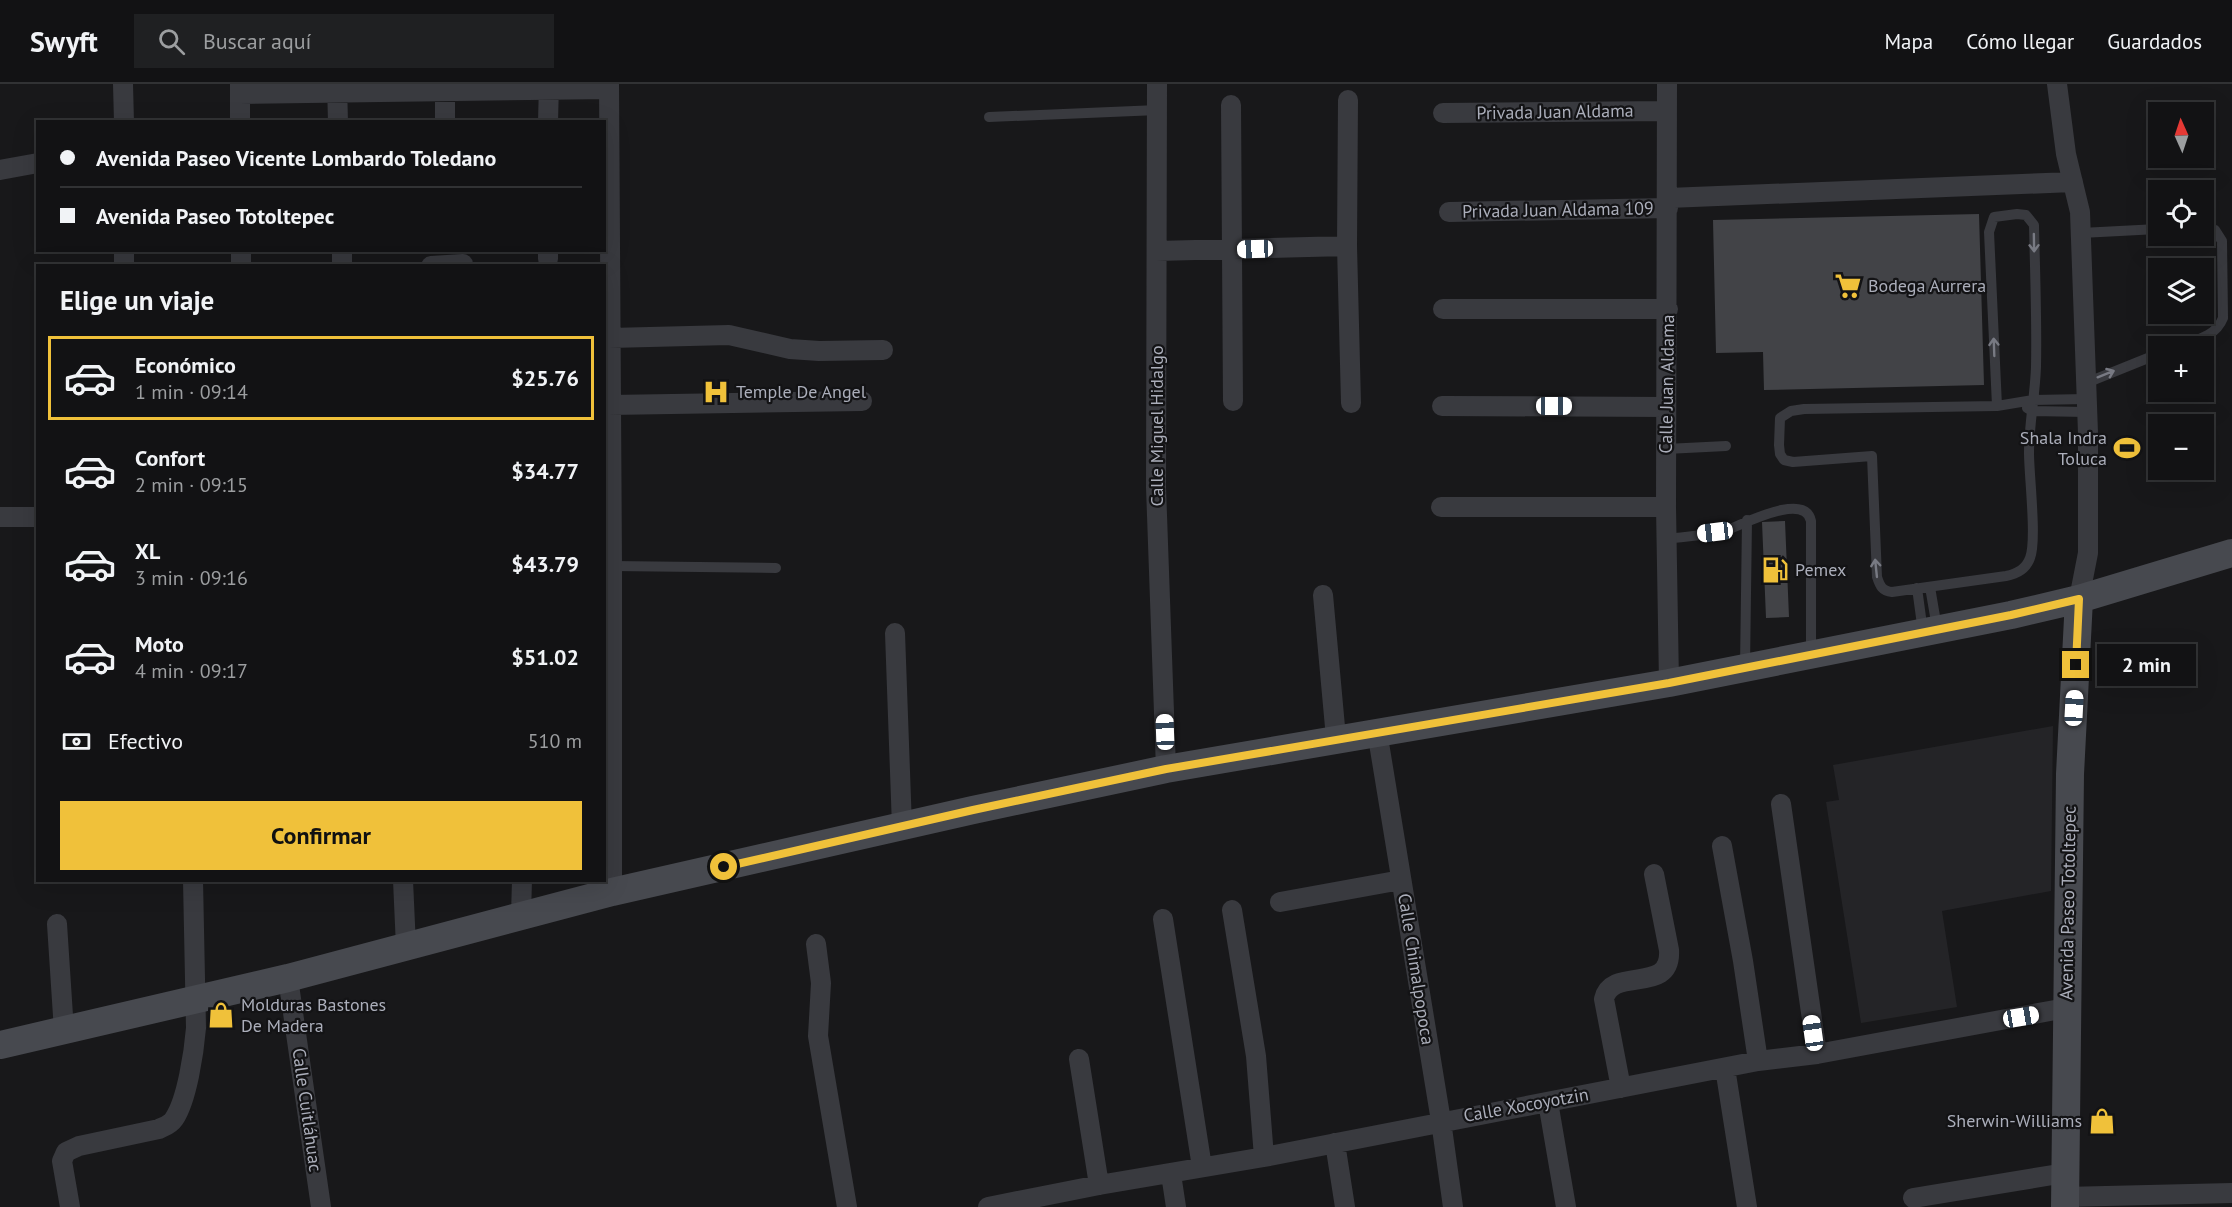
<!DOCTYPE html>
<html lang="es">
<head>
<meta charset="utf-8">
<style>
  body { margin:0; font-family:"PT Sans",sans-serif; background:#1f2022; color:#f1f3f6; height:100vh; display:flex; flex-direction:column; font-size:22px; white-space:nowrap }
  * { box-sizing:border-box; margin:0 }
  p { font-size:20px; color:#9c9ea0 }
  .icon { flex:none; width:33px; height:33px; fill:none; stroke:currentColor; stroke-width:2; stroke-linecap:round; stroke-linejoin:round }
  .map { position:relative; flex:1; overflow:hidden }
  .drawer { position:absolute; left:36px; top:180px; width:570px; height:618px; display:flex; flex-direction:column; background:#121214; border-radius:0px; box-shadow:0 6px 24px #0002,0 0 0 2px #313234 }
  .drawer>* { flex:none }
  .banner { position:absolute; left:36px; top:36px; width:570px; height:132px; border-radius:0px; box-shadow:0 6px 24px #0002,0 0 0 2px #313234; display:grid; align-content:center; height:132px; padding:0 24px; background:#121214 }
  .needle { width:39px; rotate:357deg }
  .tools { position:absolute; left:2148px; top:18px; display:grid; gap:12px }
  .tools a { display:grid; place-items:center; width:66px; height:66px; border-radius:0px; background:#121214; box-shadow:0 6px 24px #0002,0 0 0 2px #313234; font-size:30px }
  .end { position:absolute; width:27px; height:27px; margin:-14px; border:8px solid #f0c13a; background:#111; box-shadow:0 0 0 3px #111 }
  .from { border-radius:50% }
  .bubble { position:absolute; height:42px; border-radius:0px; background:#121214; box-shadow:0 6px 24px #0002,0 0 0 2px #313234; font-size:20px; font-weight:700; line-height:42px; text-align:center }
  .car { position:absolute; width:18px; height:36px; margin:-18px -9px; border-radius:8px; box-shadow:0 0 4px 2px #0007; background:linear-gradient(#fff 24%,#345 0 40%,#fff 0 76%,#345 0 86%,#fff 0) }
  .banner b { display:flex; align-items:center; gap:21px; height:57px; font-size:22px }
  .banner b+b { border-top:2px solid #313234 }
  .banner i { width:15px; height:15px; background:#f1f3f6 }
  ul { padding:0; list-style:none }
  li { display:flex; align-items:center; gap:18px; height:84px; margin:0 12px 9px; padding:0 12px; border:3px solid transparent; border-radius:0px }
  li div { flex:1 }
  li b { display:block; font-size:22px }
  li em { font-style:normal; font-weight:700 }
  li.current { border-color:#f0c13a }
  li>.icon { width:54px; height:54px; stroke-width:1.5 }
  h2 { padding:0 24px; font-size:27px; line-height:72px }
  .pay { display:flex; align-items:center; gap:15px; height:66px; padding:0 24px; font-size:22px }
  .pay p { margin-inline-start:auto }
  .button { display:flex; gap:12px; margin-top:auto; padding:12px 24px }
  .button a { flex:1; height:69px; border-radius:0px; background:#f0c13a; color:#111; font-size:24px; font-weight:700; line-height:69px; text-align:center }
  header { display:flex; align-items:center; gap:36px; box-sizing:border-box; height:84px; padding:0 30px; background:#121214; border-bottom:2px solid #313234 }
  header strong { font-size:28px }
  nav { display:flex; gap:33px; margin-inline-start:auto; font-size:21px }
  .search { width:420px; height:54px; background:#1f2022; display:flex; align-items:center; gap:15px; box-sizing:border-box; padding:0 21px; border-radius:0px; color:#9c9ea0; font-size:22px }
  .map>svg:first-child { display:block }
  .built { fill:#242427 }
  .building { fill:#424347 }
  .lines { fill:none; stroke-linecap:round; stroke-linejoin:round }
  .lane { stroke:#393a3f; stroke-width:10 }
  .street { stroke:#393a3f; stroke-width:20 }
  .secondary { stroke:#47494f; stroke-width:28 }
  .oneway { stroke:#787a83 }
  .route { stroke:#f0c13a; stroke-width:8 }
  .labels { text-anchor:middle; stroke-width:4.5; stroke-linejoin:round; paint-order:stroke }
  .street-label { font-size:18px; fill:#abaeba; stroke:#131315 }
  .poi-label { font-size:18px; fill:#abaeba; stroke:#131315; text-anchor:start }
</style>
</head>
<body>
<header>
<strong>Swyft</strong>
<div class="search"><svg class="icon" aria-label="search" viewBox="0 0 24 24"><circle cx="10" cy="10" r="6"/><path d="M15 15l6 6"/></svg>Buscar aquí</div>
<nav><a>Mapa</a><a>Cómo llegar</a><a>Guardados</a></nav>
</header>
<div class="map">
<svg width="2232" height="1123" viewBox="0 0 2232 1123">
  <rect width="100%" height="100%" fill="#18181a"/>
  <path class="built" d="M2053 642 2051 807 1942 827 1957 923 1861 939 1826 718 1839 716 1833 681Z"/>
  <path class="building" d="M1979 130 1984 301 1764 306 1763 268 1716 269 1713 136Z
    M1785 437 1789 533 1766 534 1762 438Z"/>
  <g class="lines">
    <path class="lane" d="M989 33 1158 26
      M2081 149 2158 145
      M2180 262C2197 256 2216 252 2223 234L2222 157 2215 146 2204 144
      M2086 299 2158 270
      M1997 322 1989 148 1994 133 2017 130 2026 131 2034 141C2035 189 2037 236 2036 283 2035 312 2029 340 2029 369 2029 392 2037 456 2030 474 2026 485 2017 490 2006 492L1892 508C1882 507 1880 502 1877 493L1872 372 1793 378 1784 376 1780 370 1779 361 1780 334 1791 327 1804 325 1997 322 2033 316 2086 315
      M2027 324 2032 327 2086 328
      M1666 365 1726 362
      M1667 455C1686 452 1708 452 1727 446 1742 441 1805 407 1811 437V569
      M612 482 776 484
      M1930 503 1937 544
      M1917 504 1923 548
      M1745 583 1747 436"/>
    <path class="street" d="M123 0 124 38
      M240 0V38
      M337 0 338 38
      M445 0V38
      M609 0 612 482V808
      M1157 0 1156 403 1166 685
      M1667 0 1666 423 1669 599
      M2057 0 2066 70 2080 128 2088 349V469L2079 515
      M240 10 609 5
      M1348 16 1347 162 1351 319
      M1231 21 1233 317
      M1443 29 1667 27
      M548 38 549 0
      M0 86 38 79
      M1668 114 2073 98
      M1449 128 1668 124
      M241 166V182
      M342 166V182
      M1157 167 1347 162
      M548 175V166
      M124 182V166
      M431 182 463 180
      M1443 225H1668
      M610 254 729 251 790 265 819 267 883 266
      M610 321 862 317
      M1442 322 1666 323
      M1441 423H1666
      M0 433H38
      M1323 511 1336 654
      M895 549 902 743
      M1377 647 1441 1037 1453 1123
      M1781 720 1817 970
      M1722 762 1743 877 1758 977
      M403 796 406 863
      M1280 818 1401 796
      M1232 826 1256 972 1264 1073
      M521 831 522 796
      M1163 835 1202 1083
      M57 840 64 947
      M816 860 821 899 818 952 847 1123
      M288 894 321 1123
      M1079 975 1099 1101
      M1725 984 1747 1123
      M1621 1004 1604 915C1612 881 1672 912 1669 866L1654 790
      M1548 1018 1566 1123
      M1335 1059 1345 1123
      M1171 1090 1176 1123
      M2064 1113 2232 1109
      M1913 1114 2065 1089
      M70 1123 62 1077 66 1068 79 1062 159 1045C165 1042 170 1041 174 1035 187 1016 194 968 196 944L193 796
      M988 1123 1099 1101 1264 1073 1758 977 1817 970 2066 924"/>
    <path class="secondary" d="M0 961 288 894 612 808 973 726 1166 685 1669 599 2011 531 2079 515 2232 469
      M2065 1123 2070 690 2079 515"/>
  </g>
  <defs><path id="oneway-shaft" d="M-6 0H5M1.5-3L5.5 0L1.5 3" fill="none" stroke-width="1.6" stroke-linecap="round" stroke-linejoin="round" transform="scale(1.5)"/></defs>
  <g class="oneway">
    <use href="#oneway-shaft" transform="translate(2034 159) rotate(89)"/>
    <use href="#oneway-shaft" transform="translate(1994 263) rotate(-92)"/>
    <use href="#oneway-shaft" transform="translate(2106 290) rotate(-22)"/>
    <use href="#oneway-shaft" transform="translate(1876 484) rotate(-96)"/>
  </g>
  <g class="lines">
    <path class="route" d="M724 783 973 726 1166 685 1669 599 2011 531 2079 515 2076 581"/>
  </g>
  <defs>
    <g id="supermarket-bare" transform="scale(2.07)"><path d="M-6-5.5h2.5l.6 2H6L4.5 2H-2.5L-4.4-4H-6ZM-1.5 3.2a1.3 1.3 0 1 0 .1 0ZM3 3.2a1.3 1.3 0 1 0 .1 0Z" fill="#f0c13a" stroke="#131315" stroke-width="2.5" paint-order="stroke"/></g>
    <g id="hospital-bare" transform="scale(2.07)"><path d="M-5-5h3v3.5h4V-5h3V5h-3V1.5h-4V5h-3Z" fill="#f0c13a" stroke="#131315" stroke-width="2.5" paint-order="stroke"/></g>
    <g id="stadium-bare" transform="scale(2.07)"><path d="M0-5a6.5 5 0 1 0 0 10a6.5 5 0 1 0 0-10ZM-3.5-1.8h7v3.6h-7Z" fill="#f0c13a" stroke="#131315" stroke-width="2.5" paint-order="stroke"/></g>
    <g id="fuel-bare" transform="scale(2.07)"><path d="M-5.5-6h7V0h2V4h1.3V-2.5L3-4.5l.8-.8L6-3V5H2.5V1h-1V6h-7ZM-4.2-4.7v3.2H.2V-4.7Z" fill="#f0c13a" stroke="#131315" stroke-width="2.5" paint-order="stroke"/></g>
    <g id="shop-bare" transform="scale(2.07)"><path d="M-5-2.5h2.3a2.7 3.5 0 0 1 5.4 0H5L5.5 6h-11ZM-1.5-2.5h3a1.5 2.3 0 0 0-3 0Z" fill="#f0c13a" stroke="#131315" stroke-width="2.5" paint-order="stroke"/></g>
  </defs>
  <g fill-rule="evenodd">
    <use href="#supermarket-bare" x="1848" y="202"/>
    <use href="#hospital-bare" x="716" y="308"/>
    <use href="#stadium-bare" x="2127" y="364"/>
    <use href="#fuel-bare" x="1775" y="486"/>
    <use href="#shop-bare" x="221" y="931"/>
    <use href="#shop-bare" x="2102" y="1037"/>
  </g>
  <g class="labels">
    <g class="street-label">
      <text transform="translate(1555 28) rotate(-1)" y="6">Privada Juan Aldama</text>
      <text transform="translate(1558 126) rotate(-1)" y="6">Privada Juan Aldama 109</text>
      <text transform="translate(1667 300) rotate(-89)" y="6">Calle Juan Aldama</text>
      <text transform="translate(1157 342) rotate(-90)" y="6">Calle Miguel Hidalgo</text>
      <text transform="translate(2068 819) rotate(-89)" y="6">Avenida Paseo Totoltepec</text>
      <text transform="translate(1416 885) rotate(81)" y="6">Calle Chimalpopoca</text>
      <text transform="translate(1526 1021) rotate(-10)" y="6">Calle Xocoyotzin</text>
      <text transform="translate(307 1026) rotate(82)" y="6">Calle Cuitláhuac</text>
    </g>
    <g class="poi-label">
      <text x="1868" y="208">Bodega Aurrera</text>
      <text x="736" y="314">Temple De Angel</text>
      <text x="2107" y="360" text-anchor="end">Shala Indra<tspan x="2107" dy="21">Toluca</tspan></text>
      <text x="1795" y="492">Pemex</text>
      <text x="241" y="927">Molduras Bastones<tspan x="241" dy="21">De Madera</tspan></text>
      <text x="2082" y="1043" text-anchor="end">Sherwin-Williams</text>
    </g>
  </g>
</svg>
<div class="tools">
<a><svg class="needle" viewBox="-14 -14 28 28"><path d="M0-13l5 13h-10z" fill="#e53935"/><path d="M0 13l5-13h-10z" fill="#9c9ea0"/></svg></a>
<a><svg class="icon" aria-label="locate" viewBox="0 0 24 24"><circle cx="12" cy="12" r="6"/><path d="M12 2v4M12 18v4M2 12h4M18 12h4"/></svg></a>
<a><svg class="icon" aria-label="layers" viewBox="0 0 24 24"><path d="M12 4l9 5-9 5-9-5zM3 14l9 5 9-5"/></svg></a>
<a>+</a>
<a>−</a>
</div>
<i class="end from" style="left:724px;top:783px"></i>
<i class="end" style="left:2076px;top:581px"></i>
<div class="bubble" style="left:2097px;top:560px;width:99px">2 min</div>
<i class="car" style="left:1255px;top:165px;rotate:268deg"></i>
<i class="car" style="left:1554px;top:322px;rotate:90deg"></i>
<i class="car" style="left:1715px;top:448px;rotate:263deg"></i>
<i class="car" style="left:2074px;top:624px;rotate:3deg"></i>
<i class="car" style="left:1165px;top:648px;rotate:358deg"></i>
<i class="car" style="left:2021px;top:933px;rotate:80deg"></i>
<i class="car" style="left:1813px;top:949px;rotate:352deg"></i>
<div class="banner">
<b><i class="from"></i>Avenida Paseo Vicente Lombardo Toledano</b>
<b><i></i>Avenida Paseo Totoltepec</b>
</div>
<section class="drawer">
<h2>Elige un viaje</h2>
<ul>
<li class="current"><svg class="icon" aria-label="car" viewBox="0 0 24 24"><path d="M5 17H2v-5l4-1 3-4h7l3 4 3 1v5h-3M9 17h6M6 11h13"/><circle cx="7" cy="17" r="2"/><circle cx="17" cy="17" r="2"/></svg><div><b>Económico</b><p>1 min · 09:14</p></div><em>$25.76</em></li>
<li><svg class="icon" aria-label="car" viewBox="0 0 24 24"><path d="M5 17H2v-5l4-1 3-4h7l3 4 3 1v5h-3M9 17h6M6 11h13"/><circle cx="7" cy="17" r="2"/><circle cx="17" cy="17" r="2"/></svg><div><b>Confort</b><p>2 min · 09:15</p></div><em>$34.77</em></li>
<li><svg class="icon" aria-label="car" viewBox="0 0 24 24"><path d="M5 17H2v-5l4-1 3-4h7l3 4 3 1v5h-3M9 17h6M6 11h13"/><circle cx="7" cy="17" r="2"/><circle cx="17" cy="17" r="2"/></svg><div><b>XL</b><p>3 min · 09:16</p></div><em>$43.79</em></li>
<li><svg class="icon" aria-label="car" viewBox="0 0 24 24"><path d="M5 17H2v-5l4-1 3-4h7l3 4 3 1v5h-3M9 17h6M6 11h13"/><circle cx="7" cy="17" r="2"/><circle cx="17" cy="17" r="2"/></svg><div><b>Moto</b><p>4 min · 09:17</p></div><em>$51.02</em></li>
</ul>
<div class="pay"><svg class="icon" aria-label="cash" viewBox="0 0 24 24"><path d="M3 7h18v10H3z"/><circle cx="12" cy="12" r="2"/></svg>Efectivo<p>510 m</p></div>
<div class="button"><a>Confirmar</a></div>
</section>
</div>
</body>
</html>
